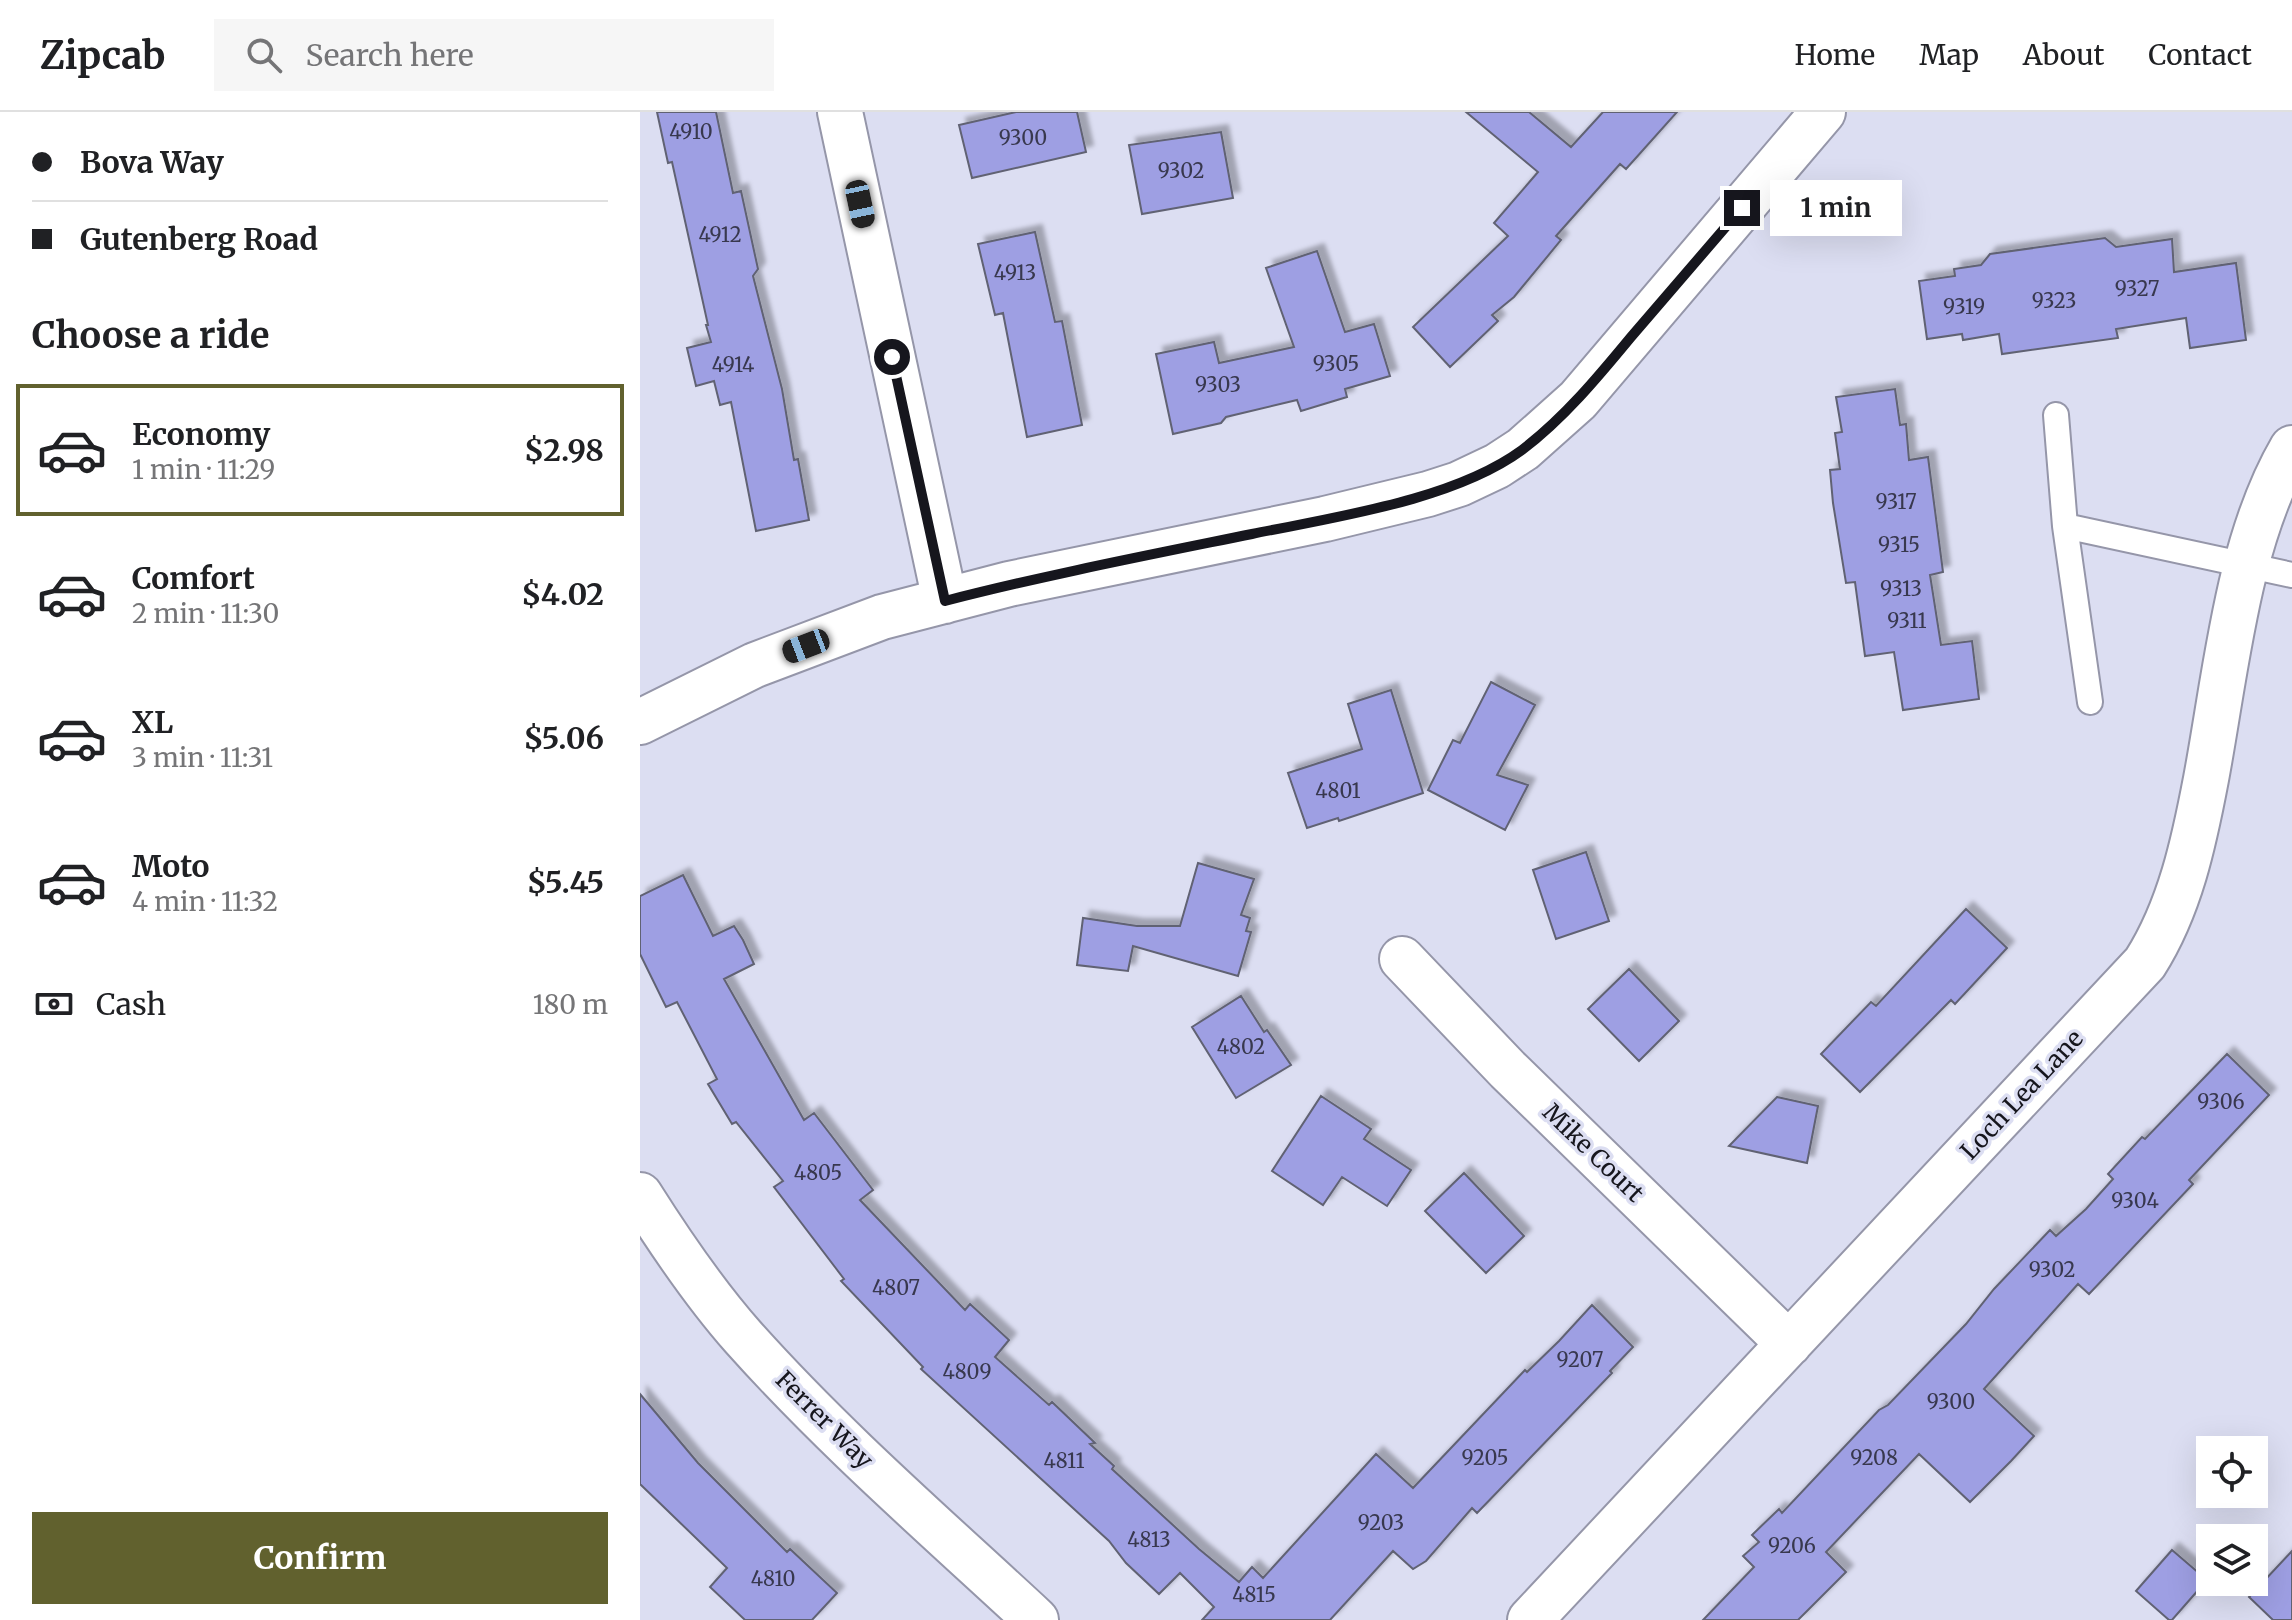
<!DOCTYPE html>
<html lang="en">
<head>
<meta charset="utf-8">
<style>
  body { margin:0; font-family:Merriweather,serif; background:#f6f6f6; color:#202124; height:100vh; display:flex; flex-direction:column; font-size:30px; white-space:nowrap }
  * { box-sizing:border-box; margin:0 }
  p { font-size:26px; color:#757577 }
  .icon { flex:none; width:44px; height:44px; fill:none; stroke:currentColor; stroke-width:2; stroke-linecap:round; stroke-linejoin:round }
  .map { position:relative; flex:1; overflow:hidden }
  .details { display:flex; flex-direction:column; background:#fff; width:640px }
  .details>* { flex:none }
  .guide { display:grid; align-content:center; height:176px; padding:0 32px; background:#fff }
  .tools { position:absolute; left:1556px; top:1324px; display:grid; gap:16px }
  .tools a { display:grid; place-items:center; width:72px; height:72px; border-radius:0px; background:#fff; box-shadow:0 8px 32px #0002; font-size:40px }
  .end { position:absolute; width:36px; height:36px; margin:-18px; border:10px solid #16161d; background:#fff; box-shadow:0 0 0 4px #fff }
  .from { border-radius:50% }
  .bubble { position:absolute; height:56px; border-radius:0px; background:#fff; box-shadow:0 8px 32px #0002; font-size:26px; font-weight:700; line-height:56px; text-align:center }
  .car { position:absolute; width:24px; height:48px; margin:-24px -12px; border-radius:10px; box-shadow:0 0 6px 2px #0007; background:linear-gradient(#222 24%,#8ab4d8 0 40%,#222 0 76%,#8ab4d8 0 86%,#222 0) }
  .guide b { display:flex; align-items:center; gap:28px; height:76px; font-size:30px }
  .guide b+b { border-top:2px solid #e0e0e0 }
  .guide i { width:20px; height:20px; background:#202124 }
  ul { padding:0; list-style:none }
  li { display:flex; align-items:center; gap:24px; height:132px; margin:0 16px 12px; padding:0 16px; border:4px solid transparent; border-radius:0px }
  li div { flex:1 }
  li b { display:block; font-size:30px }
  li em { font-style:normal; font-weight:700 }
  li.selected { border-color:#61612e }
  li>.icon { width:72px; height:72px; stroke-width:1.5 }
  h2 { padding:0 32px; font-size:36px; line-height:96px }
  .pay { display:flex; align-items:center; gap:20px; height:88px; padding:0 32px; font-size:30px }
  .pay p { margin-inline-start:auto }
  .action { display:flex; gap:16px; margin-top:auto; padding:16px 32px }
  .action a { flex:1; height:92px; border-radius:0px; background:#61612e; color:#fff; font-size:32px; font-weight:700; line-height:92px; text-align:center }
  header { display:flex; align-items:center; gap:48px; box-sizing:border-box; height:112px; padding:0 40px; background:#fff; border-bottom:2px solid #e0e0e0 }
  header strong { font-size:38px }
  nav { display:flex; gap:44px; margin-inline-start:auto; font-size:28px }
  .search { width:560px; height:72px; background:#f6f6f6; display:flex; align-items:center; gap:20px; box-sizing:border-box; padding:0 28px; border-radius:0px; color:#757577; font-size:30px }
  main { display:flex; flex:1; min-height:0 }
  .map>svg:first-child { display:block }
  .building { fill:#9e9fe3; stroke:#616273; stroke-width:2; filter:url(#shadow) }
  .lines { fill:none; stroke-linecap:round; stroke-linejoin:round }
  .service-casing { stroke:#9596a9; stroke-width:28 }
  .minor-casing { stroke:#9596a9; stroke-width:48 }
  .service { stroke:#fff; stroke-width:24 }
  .minor { stroke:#fff; stroke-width:44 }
  .route { stroke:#16161d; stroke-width:10 }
  .labels { text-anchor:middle; stroke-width:7; stroke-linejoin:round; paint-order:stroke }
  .number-label { font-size:20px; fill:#38384e }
  .street-label { font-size:24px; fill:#16161d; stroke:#dcdef2 }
</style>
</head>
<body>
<header>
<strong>Zipcab</strong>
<div class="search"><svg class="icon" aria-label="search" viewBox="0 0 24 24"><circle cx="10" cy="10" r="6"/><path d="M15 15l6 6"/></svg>Search here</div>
<nav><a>Home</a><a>Map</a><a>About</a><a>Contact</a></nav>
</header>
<main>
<section class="details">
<div class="guide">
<b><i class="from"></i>Bova Way</b>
<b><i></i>Gutenberg Road</b>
</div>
<h2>Choose a ride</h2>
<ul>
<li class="selected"><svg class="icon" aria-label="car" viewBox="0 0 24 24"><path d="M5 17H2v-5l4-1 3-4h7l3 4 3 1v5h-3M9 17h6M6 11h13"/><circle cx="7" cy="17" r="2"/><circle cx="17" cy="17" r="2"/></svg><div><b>Economy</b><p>1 min · 11:29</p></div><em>$2.98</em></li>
<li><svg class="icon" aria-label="car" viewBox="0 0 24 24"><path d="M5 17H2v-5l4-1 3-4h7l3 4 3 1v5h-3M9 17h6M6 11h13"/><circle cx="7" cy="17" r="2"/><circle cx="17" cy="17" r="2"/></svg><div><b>Comfort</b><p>2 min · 11:30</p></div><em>$4.02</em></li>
<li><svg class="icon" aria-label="car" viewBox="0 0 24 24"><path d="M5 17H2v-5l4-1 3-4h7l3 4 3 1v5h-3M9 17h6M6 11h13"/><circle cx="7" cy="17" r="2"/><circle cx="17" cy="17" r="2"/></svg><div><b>XL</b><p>3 min · 11:31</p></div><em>$5.06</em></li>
<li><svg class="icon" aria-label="car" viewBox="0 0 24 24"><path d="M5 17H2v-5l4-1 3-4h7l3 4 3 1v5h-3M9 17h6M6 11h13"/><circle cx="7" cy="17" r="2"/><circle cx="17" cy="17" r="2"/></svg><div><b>Moto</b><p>4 min · 11:32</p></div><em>$5.45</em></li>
</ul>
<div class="pay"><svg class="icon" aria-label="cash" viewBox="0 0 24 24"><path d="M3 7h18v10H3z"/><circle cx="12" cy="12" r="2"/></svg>Cash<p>180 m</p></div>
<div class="action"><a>Confirm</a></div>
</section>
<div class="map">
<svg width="1652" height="1508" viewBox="0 0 1652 1508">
  <defs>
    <filter id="shadow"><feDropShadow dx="7" dy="-7" stdDeviation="2" flood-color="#0004"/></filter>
  </defs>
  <rect width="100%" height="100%" fill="#dcdef2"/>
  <path class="building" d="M17 0H76L93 81 101 79 118 157 113 164 142 277 154 348 158 347 169 408 116 419 91 290 80 293 74 269 56 274 47 236 71 230 66 213H68L32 50 28 51Z
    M376 0H437L446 40 332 66 319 13Z
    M826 0H889L931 35 963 0H1037L986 57 980 52 916 124 921 128 874 185 852 203 858 209 810 255 773 215 868 124 854 111 898 60Z
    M581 20 593 86 502 102 489 33Z
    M395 120 415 210 422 209 442 313 387 325 363 201 355 203 338 132Z
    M1465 126 1476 135 1532 127 1534 160 1596 151 1606 228 1550 236 1546 206 1476 217 1478 226 1362 242 1359 222 1323 228 1322 222 1287 227 1279 169 1315 164 1314 157 1341 153 1350 142Z
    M677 139 705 220 734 212 750 264 705 277 707 285 661 299 657 288 586 305 581 311 533 322 516 242 574 230 579 251 654 235 626 156Z
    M1255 277 1260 313 1266 312 1269 348 1288 345 1303 460 1290 463 1301 533 1332 529 1339 587 1263 598 1254 540 1225 544 1215 470 1206 471 1193 391 1190 358 1200 357 1195 321 1202 320 1196 285Z
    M851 570 895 593 857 663 888 673 865 718 788 678 813 628 820 631Z
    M751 578 783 681 699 709 698 706 667 716 648 661 722 637 708 592Z
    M946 740 969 809 916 827 893 758Z
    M558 751 614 767 601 803 610 806 606 819 611 820 598 864 493 834 488 859 437 853 443 806 497 814H540Z
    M43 763 73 824 94 814 103 828 114 852 84 867 164 1008 174 1001 233 1078 220 1088 325 1198 330 1192 369 1228 355 1245 409 1293 412 1290 455 1331 450 1332 474 1354 472 1357 559 1437 599 1470 612 1455 623 1466 736 1342 773 1376 885 1258 887 1260 919 1229 952 1193 993 1235 970 1259 972 1261 837 1401 832 1396 786 1449 773 1457 753 1439 690 1508H562L574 1495 540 1461 519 1482 486 1451 469 1429 281 1257 283 1255 201 1169 204 1167 134 1075 143 1069 96 1010 92 1012 68 972 77 967 37 890 26 895 0 842V784Z
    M1326 797 1367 836 1315 892 1311 888 1220 980 1181 942 1231 890 1236 894Z
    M989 857 1039 909 999 949 948 897Z
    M601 884 624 920 627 918 651 953 596 986 552 915Z
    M1587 942 1629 983 1549 1068 1553 1072 1449 1182 1438 1172 1344 1277 1394 1324 1371 1349 1330 1390 1279 1342 1186 1440 1206 1460 1158 1508H1063L1114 1455 1103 1444 1119 1430 1112 1423 1139 1397 1142 1401 1239 1298 1248 1293 1326 1212 1354 1177 1410 1118 1416 1124 1446 1097 1473 1067 1468 1062 1502 1025 1505 1027Z
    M681 984 731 1017 724 1027 771 1058 747 1094 702 1065 683 1093 632 1059Z
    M1137 985 1178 994 1167 1051 1089 1034Z
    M824 1061 884 1124 846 1161 785 1099Z
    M0 1282 58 1351 147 1440 150 1437 197 1481 172 1508H105L70 1475 87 1456 0 1372Z
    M1532 1438 1567 1468 1532 1508H1529L1496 1479Z
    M1652 1439V1508H1633L1609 1485Z"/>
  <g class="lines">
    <g class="service-casing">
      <path id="service" d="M1416 303 1425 414 1652 463
        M1425 414 1450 590"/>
    </g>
    <g class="minor-casing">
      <path id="minor" d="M200 0 305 489
        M0 610 115 553 242 505 369 472 685 407 788 382 819 372 857 354 883 337 938 288 1183 0
        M762 847 868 958 1149 1232
        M0 1083C31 1132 64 1181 103 1225 194 1327 297 1416 396 1508
        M890 1508 1505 851C1540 796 1554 730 1566 667 1586 561 1597 430 1652 336"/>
    </g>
    <use href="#service" class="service"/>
    <use href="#minor" class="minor"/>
  </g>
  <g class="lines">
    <path class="route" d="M252 245 305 489C406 463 509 443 612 422 695 405 814 388 882 338 924 306 958 265 991 225 1028 182 1065 139 1102 96"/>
  </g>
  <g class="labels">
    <g class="number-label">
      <text x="51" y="27">4910</text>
      <text x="383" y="33">9300</text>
      <text x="541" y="66">9302</text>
      <text x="80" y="130">4912</text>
      <text x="375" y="168">4913</text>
      <text x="1497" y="184">9327</text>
      <text x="1414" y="196">9323</text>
      <text x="1324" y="202">9319</text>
      <text x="696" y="259">9305</text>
      <text x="93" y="260">4914</text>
      <text x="578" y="280">9303</text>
      <text x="1256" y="397">9317</text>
      <text x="1259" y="440">9315</text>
      <text x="1261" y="484">9313</text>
      <text x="1267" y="516">9311</text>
      <text x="698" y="686">4801</text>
      <text x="601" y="942">4802</text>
      <text x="1581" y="997">9306</text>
      <text x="178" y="1068">4805</text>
      <text x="1495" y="1096">9304</text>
      <text x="1412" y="1165">9302</text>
      <text x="256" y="1183">4807</text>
      <text x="940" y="1255">9207</text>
      <text x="327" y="1267">4809</text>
      <text x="1311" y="1297">9300</text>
      <text x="845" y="1353">9205</text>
      <text x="1234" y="1353">9208</text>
      <text x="424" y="1356">4811</text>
      <text x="741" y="1418">9203</text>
      <text x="509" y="1435">4813</text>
      <text x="1152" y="1441">9206</text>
      <text x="133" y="1474">4810</text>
      <text x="614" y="1490">4815</text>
    </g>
    <g class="street-label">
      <text transform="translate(1382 983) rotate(-47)" y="8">Loch Lea Lane</text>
      <text transform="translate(953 1041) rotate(44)" y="8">Mike Court</text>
      <text transform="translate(184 1308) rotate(45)" y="8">Ferrer Way</text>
    </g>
  </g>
</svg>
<div class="tools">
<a><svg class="icon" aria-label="locate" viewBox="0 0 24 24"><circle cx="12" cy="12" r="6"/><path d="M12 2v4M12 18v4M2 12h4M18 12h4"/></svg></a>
<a><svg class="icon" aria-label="layers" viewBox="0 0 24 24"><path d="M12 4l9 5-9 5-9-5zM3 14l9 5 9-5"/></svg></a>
</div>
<i class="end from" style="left:252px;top:245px"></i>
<i class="end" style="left:1102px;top:96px"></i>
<div class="bubble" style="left:1130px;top:68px;width:132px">1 min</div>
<i class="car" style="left:220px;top:92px;rotate:168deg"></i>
<i class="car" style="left:166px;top:534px;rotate:249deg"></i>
</div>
</main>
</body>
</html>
